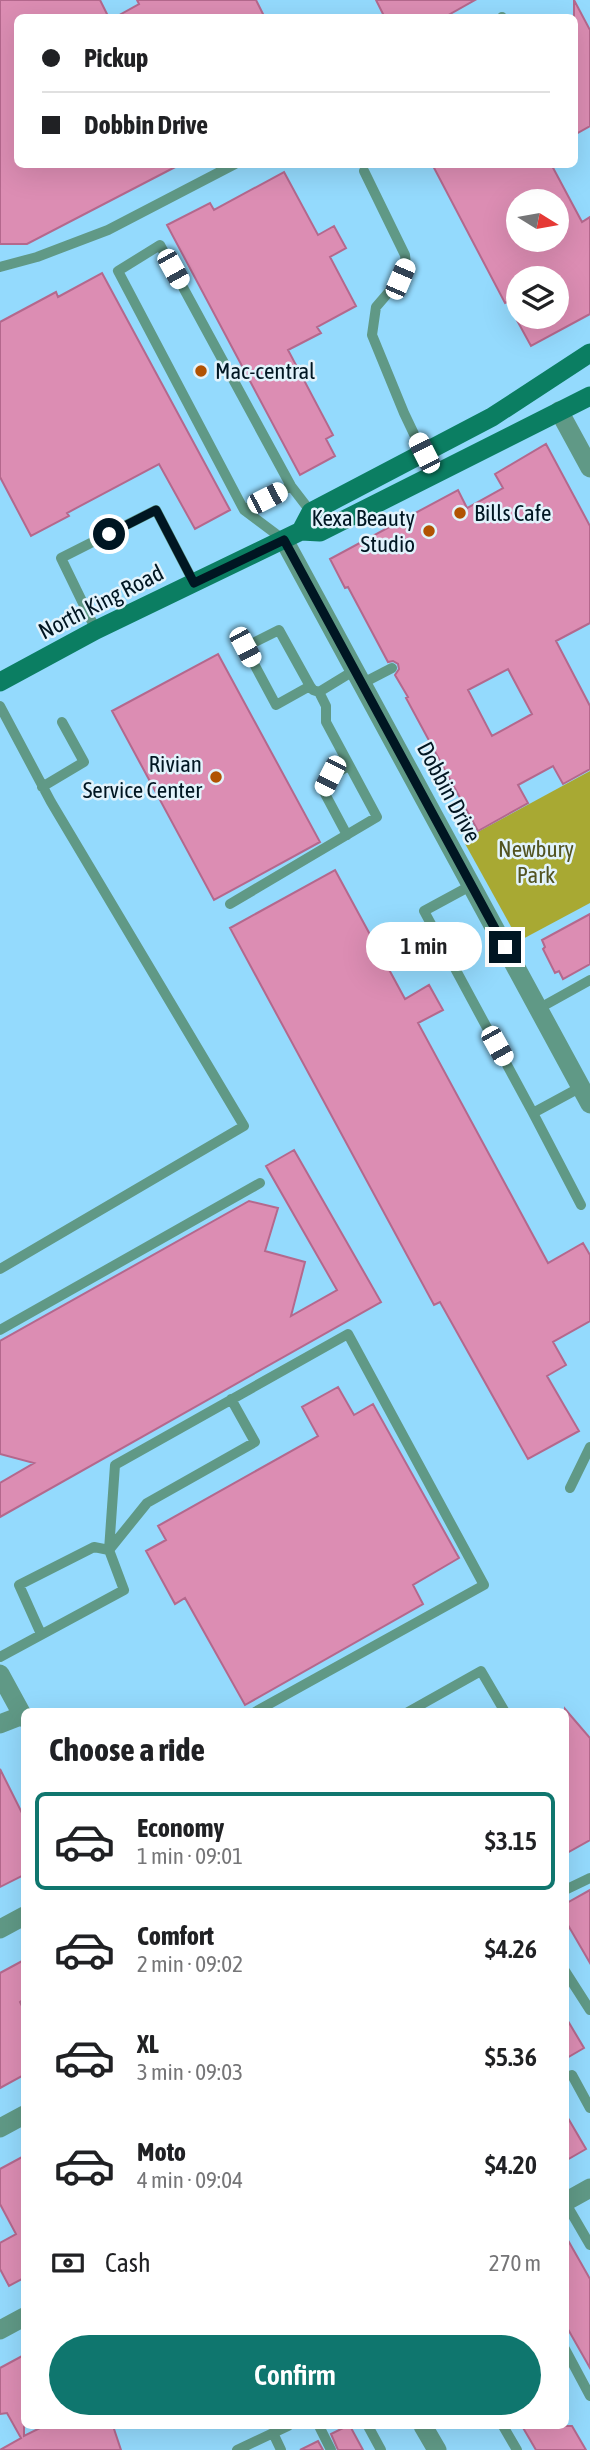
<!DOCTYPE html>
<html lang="en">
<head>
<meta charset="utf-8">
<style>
  body { margin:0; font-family:"Asap Condensed",sans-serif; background:#f6f6f6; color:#202124; height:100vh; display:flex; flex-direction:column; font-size:26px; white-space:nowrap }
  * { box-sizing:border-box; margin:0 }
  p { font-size:23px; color:#757577 }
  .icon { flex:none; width:38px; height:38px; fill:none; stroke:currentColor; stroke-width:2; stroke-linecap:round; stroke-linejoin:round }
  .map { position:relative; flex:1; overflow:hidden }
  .details { position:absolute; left:21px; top:1708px; width:548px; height:721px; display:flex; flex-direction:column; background:#fff; border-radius:10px; box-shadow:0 7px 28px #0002 }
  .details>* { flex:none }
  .hud { position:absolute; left:14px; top:14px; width:564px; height:154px; border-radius:10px; box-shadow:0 7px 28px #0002; display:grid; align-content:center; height:154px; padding:0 28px; background:#fff }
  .needle { width:46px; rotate:101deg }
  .tools { position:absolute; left:506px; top:189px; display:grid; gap:14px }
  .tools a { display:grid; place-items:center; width:63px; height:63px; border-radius:50%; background:#fff; box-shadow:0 7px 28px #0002; font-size:35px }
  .end { position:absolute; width:32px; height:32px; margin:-16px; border:9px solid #001622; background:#fff; box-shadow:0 0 0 4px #fff }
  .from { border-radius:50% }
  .bubble { position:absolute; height:49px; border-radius:24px; background:#fff; box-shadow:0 7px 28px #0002; font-size:23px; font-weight:600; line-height:49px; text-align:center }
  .car { position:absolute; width:21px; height:42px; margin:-21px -10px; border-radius:9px; box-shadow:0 0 5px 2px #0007; background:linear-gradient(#fff 24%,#345 0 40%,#fff 0 76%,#345 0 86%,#fff 0) }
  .hud b { display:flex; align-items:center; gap:24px; height:66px; font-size:26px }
  .hud b+b { border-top:2px solid #e0e0e0 }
  .hud i { width:18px; height:18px; background:#202124 }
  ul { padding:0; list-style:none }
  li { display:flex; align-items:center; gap:21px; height:98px; margin:0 14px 10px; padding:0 14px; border:4px solid transparent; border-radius:10px }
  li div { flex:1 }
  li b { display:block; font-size:26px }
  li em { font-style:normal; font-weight:600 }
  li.current { border-color:#0f766e }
  li>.icon { width:63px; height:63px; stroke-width:1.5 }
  h2 { padding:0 28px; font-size:32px; line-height:84px }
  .pay { display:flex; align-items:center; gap:18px; height:77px; padding:0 28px; font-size:26px }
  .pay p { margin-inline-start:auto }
  .cta { display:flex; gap:14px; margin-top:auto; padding:14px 28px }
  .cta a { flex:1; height:80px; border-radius:42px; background:#0f766e; color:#fff; font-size:28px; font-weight:600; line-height:80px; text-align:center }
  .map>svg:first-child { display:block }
  .green { fill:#a8a933 }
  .building { fill:#dc8db3; stroke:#b4688d; stroke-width:2; fill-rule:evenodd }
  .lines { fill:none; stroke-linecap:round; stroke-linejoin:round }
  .service { stroke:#609986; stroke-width:10 }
  .minor { stroke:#609986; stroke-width:19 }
  .tertiary { stroke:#609986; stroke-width:19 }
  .secondary { stroke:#0b7e62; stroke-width:19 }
  .route { stroke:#001622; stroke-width:9 }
  .poi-dot { fill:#b15202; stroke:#e2f3fc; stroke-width:2.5 }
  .labels { text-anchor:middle; stroke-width:5; stroke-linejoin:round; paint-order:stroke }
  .poi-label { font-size:23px; fill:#001622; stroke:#e2f3fc; text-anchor:start }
  .street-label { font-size:23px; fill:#001622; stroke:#e2f3fc }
  .park-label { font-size:23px; fill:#525320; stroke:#e2f3fc }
</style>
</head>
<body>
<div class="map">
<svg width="590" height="2450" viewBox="0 0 590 2450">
  <rect width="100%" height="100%" fill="#94dafd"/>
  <path class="green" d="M590 771V903L519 941 463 840Z"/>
  <path class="building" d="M0 0H100L109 18H18V164H181L27 244H0Z
    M137 0H256L265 18H114L139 4Z
    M376 0H475L443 18H385Z
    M574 0 590 30V126L574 135Z
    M432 164H551L582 222 590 217V314L531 346 507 302 505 303ZM518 201H556V240H518ZM518 278H556V317H518Z
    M284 172 318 235 334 226 346 248 330 257 356 306 317 327 321 333 288 350 333 435 326 439 335 456 300 475 167 225 210 203 214 210Z
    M102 273 230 510 195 529 159 464 67 513 69 516 31 536 0 477V322L56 292 58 297Z
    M546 444 590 526V623L556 641 590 706V769L563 784 553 766 518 785 528 803 478 831 406 698 408 697 395 675 399 669 398 664 393 661 388 662 348 587 345 588 330 559 458 490 467 508 503 488 495 474ZM508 669 532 714 492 736 468 690Z
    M218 654 320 842 214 900 112 711Z
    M335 870 405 999 429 985 443 1010 418 1023 548 1263 583 1243 590 1255V1321L553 1342 566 1365 547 1376 579 1431 528 1459 440 1302 434 1305 230 928Z
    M590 914V964L563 979 559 971 555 973 543 949 545 947 542 940Z
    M294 1150 381 1302 0 1517V1483L34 1463 0 1454V1341L249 1201 278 1208 265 1251 305 1262 291 1316 337 1290 266 1166Z
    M338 1387 354 1415 373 1404 459 1558 413 1585 423 1604 245 1705 185 1598 175 1604 146 1551 166 1540 158 1526 318 1436 302 1407Z
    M565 1709 590 1738V1840L565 1854Z
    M0 1769 24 1817V1875L0 1887Z
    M590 1890V1963L565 1920V1904Z
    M24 1960V1999L20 2002 24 2010V2075L0 2088V1973Z
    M565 2016 584 2048 565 2059Z
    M565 2113 586 2149 565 2161Z
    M24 2156V2278L9 2286 0 2269V2243L16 2234 0 2204V2169Z
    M565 2235 590 2279V2368L565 2324Z
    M24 2355V2436L44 2426H113L121 2450H0L21 2438 7 2413 0 2414V2368Z
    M347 2426H350L363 2450H338L331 2434Z
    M522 2426H572L586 2450H536Z
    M318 2441 323 2450H300Z"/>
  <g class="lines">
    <path class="service" d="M501 18 502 17
      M364 171 405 255 406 264 400 279 376 307 372 335 404 413 423 453
      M0 267 37 257 108 230 235 164
      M244 510 291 486
      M284 540 244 510 118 271 160 245 291 486 311 512
      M96 630 61 558 156 510 194 583
      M363 683 392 668
      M310 686 276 705 245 647 279 630 310 686 313 690 319 692 355 670
      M0 706 51 802 244 1126 0 1269
      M42 787 84 762 62 722
      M347 835 323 790 330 777 348 766
      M472 885 424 911 533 1113 581 1087
      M230 904 377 817 326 722V706L319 692
      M538 1009 590 980
      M533 1113 581 1205
      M0 1330 260 1183
      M570 1488 590 1447
      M41 1634 19 1585 94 1547 109 1550 115 1465 348 1334 484 1585 255 1712
      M0 1657 124 1590 109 1550 147 1503 255 1442 231 1399
      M408 1712 481 1671 505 1712
      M565 1890 590 1878
      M565 1971 590 2010
      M572 2075 590 2108
      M565 2202 590 2245
      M565 2349 590 2396
      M319 2426 331 2450
      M368 2426 381 2450
      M503 2426 517 2450
      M273 2433 281 2450
      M237 2450 288 2426"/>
    <path class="minor" d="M559 411 590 468
      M284 540 590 1104
      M0 1724 23 1715
      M0 1929 24 1916
      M0 2128 24 2115
      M565 2202 590 2188
      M0 2330 24 2317"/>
    <path class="tertiary" d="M0 1674 24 1718
      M423 2426 437 2450"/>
    <path class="secondary" d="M301 531 311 512 492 417 590 353
      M0 682 96 630 301 531 320 532 590 396"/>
  </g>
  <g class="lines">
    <path class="route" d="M109 534 156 510 194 583 284 540 505 947"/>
  </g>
  <g class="poi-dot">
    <circle cx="201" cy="371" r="7"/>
    <circle cx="460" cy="513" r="7"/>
    <circle cx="429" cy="531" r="7"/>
    <circle cx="216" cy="777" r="7"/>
  </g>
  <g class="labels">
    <g class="poi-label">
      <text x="215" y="379">Mac-central</text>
      <text x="474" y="521">Bills Cafe</text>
      <text x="415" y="526" text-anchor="end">Kexa Beauty<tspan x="415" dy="26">Studio</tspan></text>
      <text x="202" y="772" text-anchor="end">Rivian<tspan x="202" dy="26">Service Center</tspan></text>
    </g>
    <g class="street-label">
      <text transform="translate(101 602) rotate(-27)" y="8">North King Road</text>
      <text transform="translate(449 792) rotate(62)" y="8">Dobbin Drive</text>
    </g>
    <g class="park-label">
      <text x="536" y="857">Newbury<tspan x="536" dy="26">Park</tspan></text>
    </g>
  </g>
</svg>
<div class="tools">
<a><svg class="needle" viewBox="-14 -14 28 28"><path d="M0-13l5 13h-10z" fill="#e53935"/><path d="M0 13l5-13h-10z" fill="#757577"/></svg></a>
<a><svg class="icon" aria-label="layers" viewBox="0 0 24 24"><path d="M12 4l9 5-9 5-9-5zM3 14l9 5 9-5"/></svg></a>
</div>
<i class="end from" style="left:109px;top:534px"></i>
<i class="end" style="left:505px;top:947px"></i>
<div class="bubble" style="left:366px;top:922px;width:116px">1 min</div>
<i class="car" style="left:173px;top:269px;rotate:151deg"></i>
<i class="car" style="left:400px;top:279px;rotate:23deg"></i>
<i class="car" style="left:424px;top:453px;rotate:333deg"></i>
<i class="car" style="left:267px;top:498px;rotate:63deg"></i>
<i class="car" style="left:245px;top:647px;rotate:152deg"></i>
<i class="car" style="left:330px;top:776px;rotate:207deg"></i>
<i class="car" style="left:497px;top:1046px;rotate:151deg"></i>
<div class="hud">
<b><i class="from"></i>Pickup</b>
<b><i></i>Dobbin Drive</b>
</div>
<section class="details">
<h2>Choose a ride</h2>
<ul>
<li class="current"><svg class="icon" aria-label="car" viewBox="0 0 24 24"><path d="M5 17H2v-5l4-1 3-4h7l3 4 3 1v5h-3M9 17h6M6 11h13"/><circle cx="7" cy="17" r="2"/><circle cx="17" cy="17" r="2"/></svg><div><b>Economy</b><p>1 min · 09:01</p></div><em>$3.15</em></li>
<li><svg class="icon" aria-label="car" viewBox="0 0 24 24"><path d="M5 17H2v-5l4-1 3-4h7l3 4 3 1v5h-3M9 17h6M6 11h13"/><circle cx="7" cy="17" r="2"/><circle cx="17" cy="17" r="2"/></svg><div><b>Comfort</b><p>2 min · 09:02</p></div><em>$4.26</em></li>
<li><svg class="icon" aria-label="car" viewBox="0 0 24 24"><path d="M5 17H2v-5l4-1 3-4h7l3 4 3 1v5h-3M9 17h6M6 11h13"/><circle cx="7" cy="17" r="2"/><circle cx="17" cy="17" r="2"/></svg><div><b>XL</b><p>3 min · 09:03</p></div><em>$5.36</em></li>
<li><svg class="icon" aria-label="car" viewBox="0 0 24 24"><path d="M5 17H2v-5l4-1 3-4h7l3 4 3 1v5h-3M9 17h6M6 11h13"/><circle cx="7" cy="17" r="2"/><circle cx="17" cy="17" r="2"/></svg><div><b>Moto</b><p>4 min · 09:04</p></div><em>$4.20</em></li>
</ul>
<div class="pay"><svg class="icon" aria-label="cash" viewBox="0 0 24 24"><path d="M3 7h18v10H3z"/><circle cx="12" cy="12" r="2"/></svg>Cash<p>270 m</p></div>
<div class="cta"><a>Confirm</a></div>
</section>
</div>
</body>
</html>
